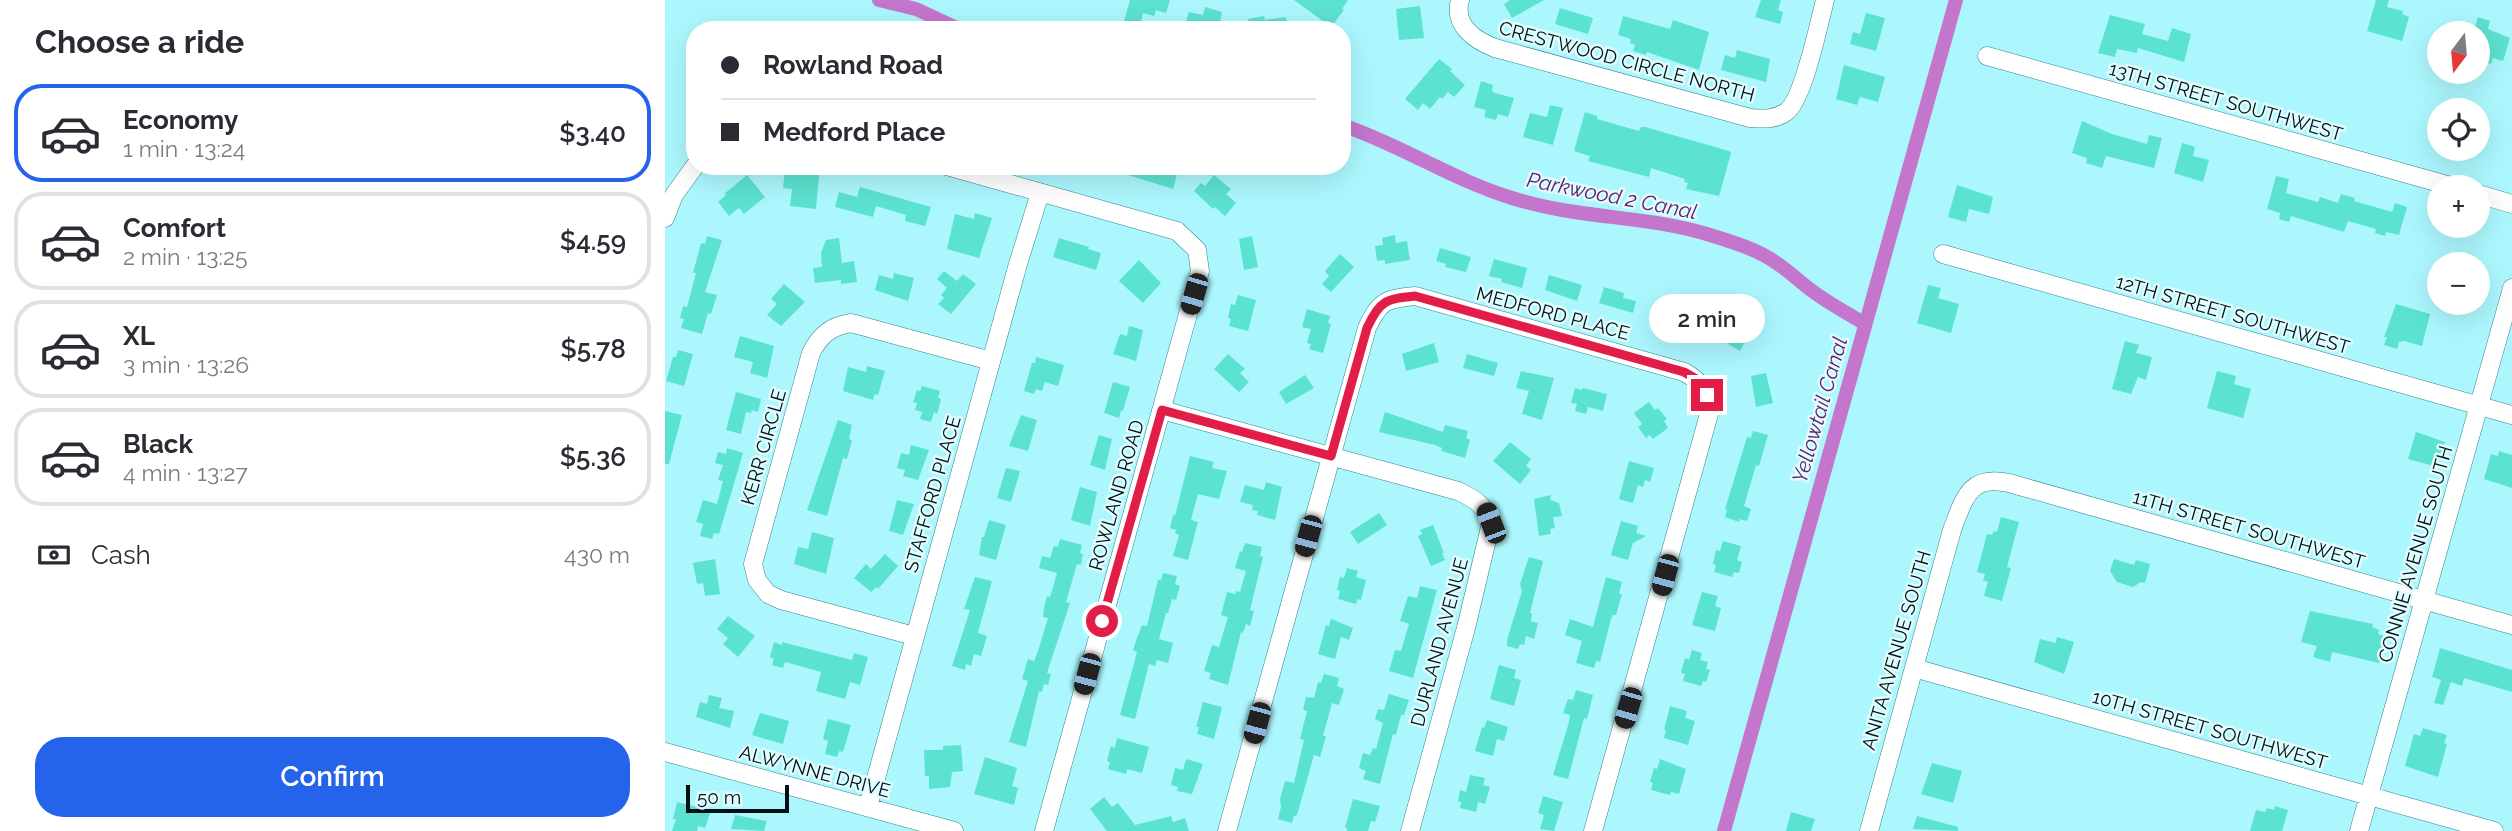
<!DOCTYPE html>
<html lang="en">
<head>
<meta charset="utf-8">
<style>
  body { margin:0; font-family:Raleway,sans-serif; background:#f2f2f3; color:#2b2b33; height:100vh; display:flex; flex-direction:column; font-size:26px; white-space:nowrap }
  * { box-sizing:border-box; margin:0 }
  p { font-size:23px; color:#7c7c81 }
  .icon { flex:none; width:38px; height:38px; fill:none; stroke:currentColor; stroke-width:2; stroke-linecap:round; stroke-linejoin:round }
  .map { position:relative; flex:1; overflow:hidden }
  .sheet { display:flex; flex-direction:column; background:#fff; width:665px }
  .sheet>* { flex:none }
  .top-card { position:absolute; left:21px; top:21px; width:665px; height:154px; border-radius:28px; box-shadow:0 7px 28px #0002; display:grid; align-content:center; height:154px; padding:0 35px; background:#fff }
  .needle { width:46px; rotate:196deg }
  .controls { position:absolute; left:1762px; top:21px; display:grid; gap:14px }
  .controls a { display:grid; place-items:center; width:63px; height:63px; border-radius:50%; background:#fff; box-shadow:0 7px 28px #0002; font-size:35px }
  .scale { position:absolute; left:21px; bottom:18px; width:103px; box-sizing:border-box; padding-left:7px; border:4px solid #000f11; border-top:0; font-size:19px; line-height:24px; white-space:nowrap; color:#000f11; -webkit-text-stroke:5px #dffcfe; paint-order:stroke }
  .end { position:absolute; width:32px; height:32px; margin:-16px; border:9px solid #e11d48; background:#fff; box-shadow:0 0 0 4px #fff }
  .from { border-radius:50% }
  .bubble { position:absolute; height:49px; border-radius:24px; background:#fff; box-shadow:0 7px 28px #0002; font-size:23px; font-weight:600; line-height:49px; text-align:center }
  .car { position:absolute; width:21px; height:42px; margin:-21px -10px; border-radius:9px; box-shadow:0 0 5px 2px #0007; background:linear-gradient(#222 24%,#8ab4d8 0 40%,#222 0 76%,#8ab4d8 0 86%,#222 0) }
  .top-card b { display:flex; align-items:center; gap:24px; height:66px; font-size:26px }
  .top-card b+b { border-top:2px solid #e1e1e2 }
  .top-card i { width:18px; height:18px; background:#2b2b33 }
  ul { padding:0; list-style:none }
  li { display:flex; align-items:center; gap:21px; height:98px; margin:0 14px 10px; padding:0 21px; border:4px solid #e1e1e2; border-radius:28px }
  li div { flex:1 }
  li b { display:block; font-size:26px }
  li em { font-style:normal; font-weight:600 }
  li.on { border-color:#2563eb }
  li>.icon { width:63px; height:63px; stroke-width:1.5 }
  h2 { padding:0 35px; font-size:32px; line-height:84px }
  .pay { display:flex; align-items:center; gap:18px; height:77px; padding:0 35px; font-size:26px }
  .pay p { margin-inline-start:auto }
  .cta { display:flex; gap:14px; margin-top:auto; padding:14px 35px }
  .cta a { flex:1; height:80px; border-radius:28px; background:#2563eb; color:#fff; font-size:28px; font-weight:600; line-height:80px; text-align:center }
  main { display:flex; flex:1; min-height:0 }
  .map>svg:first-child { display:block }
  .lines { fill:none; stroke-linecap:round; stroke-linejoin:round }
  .canal { stroke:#c476cd; stroke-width:14 }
  .building { fill:#5ce2d0 }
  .street-casing { stroke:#368288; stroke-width:19 }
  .street { stroke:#fff; stroke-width:18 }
  .route { stroke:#e11d48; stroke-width:9 }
  .labels { text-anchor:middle; stroke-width:5; stroke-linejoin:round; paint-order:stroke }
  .street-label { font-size:19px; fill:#000f11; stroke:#dffcfe }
  .water-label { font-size:21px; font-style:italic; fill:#611a6a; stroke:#dffcfe }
</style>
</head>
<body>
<main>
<section class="sheet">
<h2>Choose a ride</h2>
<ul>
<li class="on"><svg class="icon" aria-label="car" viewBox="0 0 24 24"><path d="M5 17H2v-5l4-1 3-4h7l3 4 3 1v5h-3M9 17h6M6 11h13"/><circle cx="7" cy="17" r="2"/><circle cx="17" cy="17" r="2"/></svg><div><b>Economy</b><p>1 min · 13:24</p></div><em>$3.40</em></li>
<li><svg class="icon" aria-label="car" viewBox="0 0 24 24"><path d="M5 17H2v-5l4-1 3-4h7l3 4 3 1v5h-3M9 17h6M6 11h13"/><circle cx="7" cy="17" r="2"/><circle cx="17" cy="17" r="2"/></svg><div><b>Comfort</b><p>2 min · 13:25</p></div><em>$4.59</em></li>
<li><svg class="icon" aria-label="car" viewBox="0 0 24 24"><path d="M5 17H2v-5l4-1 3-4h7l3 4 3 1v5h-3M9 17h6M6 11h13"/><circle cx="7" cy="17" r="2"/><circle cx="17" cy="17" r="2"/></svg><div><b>XL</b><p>3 min · 13:26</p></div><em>$5.78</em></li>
<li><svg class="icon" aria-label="car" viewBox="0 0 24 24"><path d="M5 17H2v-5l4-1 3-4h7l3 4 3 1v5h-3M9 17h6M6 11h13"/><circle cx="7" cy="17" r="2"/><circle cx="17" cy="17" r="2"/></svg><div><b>Black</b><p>4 min · 13:27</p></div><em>$5.36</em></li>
</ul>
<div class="pay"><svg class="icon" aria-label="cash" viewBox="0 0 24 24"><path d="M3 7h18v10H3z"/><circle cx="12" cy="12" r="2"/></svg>Cash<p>430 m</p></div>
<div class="cta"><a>Confirm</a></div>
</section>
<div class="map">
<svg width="1847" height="831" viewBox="0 0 1847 831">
  <rect width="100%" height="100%" fill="#acf7fe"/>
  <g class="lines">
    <path class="canal" d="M214 0 251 9 296 30
      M677 125C736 145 788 180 847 198 912 219 981 215 1045 235 1068 242 1094 250 1113 264 1125 272 1135 282 1146 290 1163 303 1182 313 1200 324
      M1059 831 1291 0"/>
  </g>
  <path class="building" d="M465 0H505L501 13 491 10 489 16 478 13 475 25 459 21Z
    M629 0H683L677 9 679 10 666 27Z
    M845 0H879L847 18 839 4Z
    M1096 0H1116L1113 10 1118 12 1115 24 1090 17Z
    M1711 0H1724L1722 7 1738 11 1737 14 1744 17 1737 41 1702 31Z
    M755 6 759 38 734 40 731 9Z
    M540 7 557 12 553 30 519 28 524 12 538 15Z
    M895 8 928 18 923 34 890 24Z
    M1201 13 1220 18 1211 51 1185 44 1188 32 1195 34Z
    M1445 15 1480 24 1477 34 1503 41 1507 28 1526 34 1519 62 1473 48 1472 53 1452 49 1450 57 1433 53Z
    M599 16 600 20 621 17 623 30H580L579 24 584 23 583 19Z
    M958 16 1005 29 1008 20 1044 32 1034 70 982 52 981 55 968 51 970 45 965 43 966 39 953 35Z
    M1813 17 1825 21 1823 29 1845 38 1838 61 1828 58 1826 64 1814 60 1816 54 1813 53V33H1808Z
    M1072 50 1105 59 1101 82 1056 70 1060 55 1070 58Z
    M774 59 787 69 785 71 800 85 789 97 783 92 777 99 775 97 765 109 758 103 753 110 740 99Z
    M1179 65 1220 77 1213 102 1195 97 1192 105 1171 99Z
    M816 81 828 85 827 91 830 93 849 98 843 117 833 114 831 120 819 117 821 110 809 107Z
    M885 105 898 108 888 145 858 137 865 113 882 117Z
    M920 112 932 116V119L974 131 976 127H980L1064 151 1066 153 1054 196 1021 189 1023 183 1019 182 1020 179 986 168 984 177 923 161 925 156 909 151Z
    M1417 121 1447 134 1482 144 1484 135 1497 138 1489 168 1441 156 1437 168 1421 163 1422 158 1407 153Z
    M1517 143 1530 147 1528 156 1544 160 1538 182 1509 173Z
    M448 166H497L513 171 508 189 447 170Z
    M120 170 154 175 151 209 125 206 127 189 118 188Z
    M82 175 100 197 79 214 74 208 64 216 53 202 61 195 59 194Z
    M549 175 566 189 561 194 571 203 560 216 550 207 548 209 529 191 536 183 540 186Z
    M1611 176 1624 179 1621 193 1653 202 1655 197 1673 203 1676 194 1690 198 1689 201 1727 212 1730 203 1742 207 1734 235 1721 232 1720 236 1710 233 1711 229 1683 221 1679 232 1626 216 1624 222 1614 219 1615 213 1602 209Z
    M1292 185 1328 197 1324 214 1304 209 1301 222 1283 217Z
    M195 187 266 207 260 226 240 221 241 215 211 206 208 217 170 207 174 192 192 197Z
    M310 213 327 218 314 258 282 249 290 214 309 219Z
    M730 235 731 243 742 241 745 260 720 264V260L712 261 710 246 718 245 717 238Z
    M42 236 57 240 40 292 52 295 46 314 43 313 37 334 16 328 19 319 15 318 18 306 22 307 31 273H28L36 243 40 244Z
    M587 236 593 267 579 270 574 239Z
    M174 238 177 263 189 261 192 282 176 284V280L150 283 148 268 157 267 156 253 161 240Z
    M394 238 424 247 423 249 436 253 431 270 388 257Z
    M775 248 806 257 801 272 780 267 781 264 771 261Z
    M675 254 689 267 666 292 657 284 664 276 660 271Z
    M829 259 862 268 857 288 836 282 837 279 824 276Z
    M474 260 496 283 478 303 454 281Z
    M279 271 292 281 298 274 311 284 286 314 273 304 279 298 276 295 282 288 272 279Z
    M229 273 249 278 243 301 210 290 214 275 228 279Z
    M884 275 917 285 912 301 880 290Z
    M119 284 140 302 116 326 102 315 112 304 106 299Z
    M1263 285 1276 288 1273 298 1294 304 1286 333 1252 323Z
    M939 287 959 293 958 298 971 301 968 313 934 303Z
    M573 295 591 300 583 331 564 326 566 319 563 318 566 304 570 305Z
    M1003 298 1027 304 1021 326 1014 324 1013 328 999 324 1000 320 990 317 993 306 1000 308Z
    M1731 304 1765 314 1757 346 1739 341 1734 342 1732 349 1719 345 1722 337H1719Z
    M642 309 665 316 663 323 666 324 658 353 644 349 646 344 642 343 646 329 637 327Z
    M1057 314 1086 331 1075 351 1040 330 1047 317 1053 320Z
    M464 326 478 330 471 361 448 354 455 334 462 336Z
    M75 336 109 346 102 378 85 373 88 362 69 357Z
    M1460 341 1474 345 1471 353 1487 357 1481 380 1473 377 1466 394 1447 389Z
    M769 343 774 362 741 371 737 354Z
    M13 350 28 354 19 386 1 381 8 357H11Z
    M563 354 580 369 575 373 584 382 574 392 549 369Z
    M802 354 833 363 829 376 798 368Z
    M371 357 399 365 393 386 380 382 377 391 371 389 369 394 359 391 367 363H370Z
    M202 366 220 371 213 395 210 394 208 400 178 391 183 367 201 372Z
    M856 371 889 378 877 420 857 414 864 391 851 388Z
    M1552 371 1571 376 1569 384 1586 389 1578 418 1542 408Z
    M1101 373 1108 403 1091 407 1086 376Z
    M640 375 649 388 621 404 614 392Z
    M448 382 465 387 458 411 456 410 454 418 439 413Z
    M257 386 275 391 273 398 276 399 272 414 269 412 266 422 255 419 257 412 250 410 252 403 248 402 252 390 255 391Z
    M910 388 917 390 918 388 942 394 938 411 923 407 921 414 910 411 912 404 906 403Z
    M71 392 96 399 93 412 87 410 86 413 81 412 76 434 61 430Z
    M984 402 990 410 993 408 1002 419 999 421 1003 428 988 439 985 435 981 438 973 427 977 424 969 413Z
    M0 411 17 415 4 464H0Z
    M720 412 778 432 780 425 803 431 801 438 805 440 800 458 776 451 777 448 770 445 714 432Z
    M356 415 372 420 363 451 344 446Z
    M173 420 187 425 184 439 187 440 182 459 178 458 162 516 142 510Z
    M1088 431 1103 435 1094 466 1091 465 1079 506 1086 509 1082 521 1075 519 1074 522 1060 517 1062 510 1060 509 1082 437 1086 438Z
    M1751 432 1780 442 1772 467 1743 459Z
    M434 435 447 439 440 470 425 465Z
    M845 442 866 459 861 466 866 470 855 484 828 461Z
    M246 445 264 450 253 480 238 476 240 470 232 468 236 453 244 455Z
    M62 448 78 453 76 460 54 534 49 533 47 539 35 536 38 524 31 522 38 500 52 504 58 481 53 480 58 465 50 463 53 452 61 454Z
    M1834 451 1847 455V488L1819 479 1826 454 1833 456Z
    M525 456 549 462 547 468 562 471 554 499 533 494 526 520 533 522 523 560 508 556 514 535 510 533 511 530 505 528 508 515 510 516Z
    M964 461 989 468 985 482 980 480 978 487 973 485 968 503 954 499Z
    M341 468 355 471 346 502 332 498Z
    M601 482 617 487 610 520 592 515 593 511 587 510 588 505 575 502 580 485 599 490Z
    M415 487 432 492 425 526 406 520Z
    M886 495 885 500 894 503 897 516 888 517 890 528 885 529 886 534 874 536 869 499Z
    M232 500 249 504 238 535 224 531Z
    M714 513 722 525 693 544 685 532Z
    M1336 517 1354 522 1342 567 1346 568 1337 601 1319 596 1323 582 1318 580 1320 574 1312 572 1322 534 1327 535 1329 531 1332 532Z
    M324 520 341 525 331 560 314 555 317 537H319Z
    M956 521 973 526 971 533 981 536 968 543 963 560 946 555Z
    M768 525 779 553H777L780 560 766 566 753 536 757 534 755 530Z
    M147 532 169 538 161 574 129 564 133 547 143 549Z
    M395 539 417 545 415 553 418 554 416 565 412 564 401 602 405 603 382 673 386 674 383 685 379 684 377 692 374 691 361 747 344 742 363 681 357 679 363 659 369 661 373 651 383 618 378 617 379 608 382 596 385 597 392 573 374 568 377 556 385 558 389 546 393 547Z
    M1058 541 1076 546 1072 560 1077 562 1074 573 1069 572 1067 577 1049 572 1051 565 1048 564 1051 550 1055 551Z
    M580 543 597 547 595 556 598 557 585 610 589 611 585 626 581 624 578 633 576 632 563 685 544 679 546 673 539 671 547 645 554 647 563 617 556 615 562 592 570 594 571 591 575 592 581 571 570 568 575 551 577 552Z
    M220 554 233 566 213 589 211 587 206 592 189 578 201 564 206 569Z
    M864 557 878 561 865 613H867L866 621 873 623 869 639 861 636 859 645 855 644 853 649 842 646V640L857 591 855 584Z
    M50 559 55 594 40 596 38 583 32 584 28 563Z
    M1449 559 1469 565 1471 560 1485 564 1480 583 1476 582 1468 587 1452 582 1445 571Z
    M682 568 693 571 691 577 701 580 696 600 693 599 691 604 673 599 675 591 672 590 675 577 679 578Z
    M498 573 512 576 510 584 515 586 511 600 507 599 503 613H501L494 639 508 643 503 663 492 660 490 666 484 664 470 719 455 715 472 652 468 650 472 638 477 625 482 626 493 580H496Z
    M310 577 327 581 313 633 322 636 316 656 309 654 306 666 301 664 300 670 287 666 305 610 299 609Z
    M941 577 957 582 954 594H957L951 615H948L946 619 935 662 931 661 929 668 911 663 917 641 900 635 905 619 928 627Z
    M755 586 772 590 748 678 724 671 730 650 736 651 744 624 735 621 743 596 752 598Z
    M1037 592 1053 596 1050 606 1056 608 1050 631 1027 625Z
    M1645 611 1708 624 1707 627 1714 630 1713 634 1722 637 1714 663 1667 652 1665 662 1648 657 1652 646 1636 642Z
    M63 616 90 636 73 657 58 644 63 638 52 629Z
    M666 619 688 628 684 640 676 637 670 659 653 654 661 625 664 626Z
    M1392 637 1409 642 1399 674 1369 662 1375 639 1391 643Z
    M109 642 117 645V642L187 660 189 653 203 657 195 685 185 682 180 699 151 691 156 672 120 662 118 668 107 665 109 659 105 657Z
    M1775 648 1847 670V692L1799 678 1797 686 1786 682 1778 705 1769 703 1776 680 1767 677Z
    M1027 650 1037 653 1035 660 1043 662 1041 669 1045 670 1041 682 1038 681 1036 686 1018 681 1020 674 1016 673 1020 658 1024 660Z
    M834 665 851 670 849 678 856 680 849 706 825 699Z
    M659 674 674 678 672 686 679 689 674 705 667 703 658 736H661L655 757 649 755 632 815 629 816 627 823 613 819 616 807 615 799 620 781 629 783 639 740 635 739 642 711 638 710 641 697 649 698 653 682 656 683Z
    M911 690 928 695 922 719 919 718 903 779 888 775 904 722 905 715 898 713 903 699 908 700Z
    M724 694 744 700 739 715H736L731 735 728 734 715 784 698 779 701 771 694 768 698 753 705 755 708 748 711 749 718 723 710 719 713 709 719 710Z
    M44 695 57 698 54 708 69 711 65 728 31 717 35 702 42 704Z
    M538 702 557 707 549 739 532 734 534 727H531Z
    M1005 706 1022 711 1020 718 1030 721 1023 745 999 738 1001 730H999Z
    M95 713 124 721 118 744 87 735Z
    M163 719 186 725 178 752 174 751 172 757 160 754 163 741 158 739Z
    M822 720 843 727 839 741 832 739 828 756 810 751 817 727 819 728Z
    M1758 728 1782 735 1779 743 1782 744 1773 777 1740 766 1749 734 1755 736Z
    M452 738 484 747 477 773 462 769 461 774 443 769 445 762 442 761 446 746 450 748Z
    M296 745 298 771 287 772 285 787 264 789V776H260L259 750H278V746Z
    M320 757 352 768 347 786 353 788 349 805 309 794Z
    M521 759 538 764 527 794 512 791 513 787 506 785 510 768 518 770Z
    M995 759 1021 769 1014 794 1006 792 1005 795 986 790 988 783 985 782 989 768 992 769Z
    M1267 763 1297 771 1288 803 1256 794Z
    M805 775 820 778 818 785 825 787 820 804 813 802 811 812 795 808 796 802 793 801 795 790 801 792Z
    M878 796 898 802 889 831 875 829 879 815 873 813Z
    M439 797 447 807 453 803 470 825 506 816 508 822 520 818 524 831H442L425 809Z
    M688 799 715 806 710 822 706 821 703 831H682V828H680Z
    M12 802 46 810 40 828 33 826 32 831H7L11 819H8Z
    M1610 806 1623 810 1617 831H1585L1591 810 1600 812 1602 808 1609 810Z
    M1126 812 1150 819 1146 831H1121Z
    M70 815 102 821 99 831 66 829Z
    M1252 816 1293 827V831L1248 829Z"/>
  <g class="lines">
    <g class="street-casing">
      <path id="street" d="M795 0C788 25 809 40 830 48L1085 118C1098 119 1110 120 1121 112 1138 101 1154 23 1160 0
        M1322 56 1789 187
        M282 166 512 231 532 250 535 271 379 831
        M1813 194 1847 204
        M0 218 9 195 30 166
        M1278 254 1847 415
        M497 410 793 491C810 499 820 505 826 523L801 628 745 831
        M249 636 116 600 103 594 92 580 88 564 146 353C155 335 166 326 186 323L326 361
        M1249 668 1829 831
        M0 752 289 831
        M203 807 353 264 375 193
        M562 831 702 328C715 300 721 299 750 296L1019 372C1038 382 1042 393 1044 414L928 831
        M1204 831 1287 530C1299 499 1304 474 1344 483L1847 625
        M1694 831 1847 288"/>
    </g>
    <use href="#street" class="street"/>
  </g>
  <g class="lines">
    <path class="route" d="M437 621 497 410 666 456 702 328C715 300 721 299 750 296L1019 372 1033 380 1042 395"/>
  </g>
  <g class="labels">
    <g class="street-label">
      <text transform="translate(962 61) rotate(15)" y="7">CRESTWOOD CIRCLE NORTH</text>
      <text transform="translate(1561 101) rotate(16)" y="7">13TH STREET SOUTHWEST</text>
      <text transform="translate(888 313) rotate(15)" y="7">MEDFORD PLACE</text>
      <text transform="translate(1568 314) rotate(16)" y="7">12TH STREET SOUTHWEST</text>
      <text transform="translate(98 447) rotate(-74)" y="7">KERR CIRCLE</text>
      <text transform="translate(267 494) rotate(-74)" y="7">STAFFORD PLACE</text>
      <text transform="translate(451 495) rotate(-74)" y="7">ROWLAND ROAD</text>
      <text transform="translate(1584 529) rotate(16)" y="7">11TH STREET SOUTHWEST</text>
      <text transform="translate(1750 554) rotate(-74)" y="7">CONNIE AVENUE SOUTH</text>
      <text transform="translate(774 642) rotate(-75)" y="7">DURLAND AVENUE</text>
      <text transform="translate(1231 650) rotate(-74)" y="7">ANITA AVENUE SOUTH</text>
      <text transform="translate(1545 729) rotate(16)" y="7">10TH STREET SOUTHWEST</text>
      <text transform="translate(150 771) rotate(15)" y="7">ALWYNNE DRIVE</text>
    </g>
    <g class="water-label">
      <text transform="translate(947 196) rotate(11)" y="7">Parkwood 2 Canal</text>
      <text transform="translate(1155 410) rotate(-74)" y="7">Yellowtail Canal</text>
    </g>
  </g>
</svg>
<div class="controls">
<a><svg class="needle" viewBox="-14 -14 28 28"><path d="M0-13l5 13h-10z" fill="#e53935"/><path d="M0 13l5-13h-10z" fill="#7c7c81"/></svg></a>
<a><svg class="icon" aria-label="locate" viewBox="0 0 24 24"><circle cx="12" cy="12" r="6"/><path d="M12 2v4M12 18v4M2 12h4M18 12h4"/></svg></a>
<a>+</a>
<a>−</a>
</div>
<div class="scale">50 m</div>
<i class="end from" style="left:437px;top:621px"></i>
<i class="end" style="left:1042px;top:395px"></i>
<div class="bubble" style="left:984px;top:294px;width:116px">2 min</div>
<i class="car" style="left:529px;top:294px;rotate:196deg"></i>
<i class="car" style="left:826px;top:523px;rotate:339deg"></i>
<i class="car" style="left:643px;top:536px;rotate:195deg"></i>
<i class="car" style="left:1000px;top:575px;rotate:195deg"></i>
<i class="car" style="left:422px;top:674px;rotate:195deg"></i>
<i class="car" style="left:963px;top:708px;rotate:196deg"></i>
<i class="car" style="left:592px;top:723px;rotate:195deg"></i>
<div class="top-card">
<b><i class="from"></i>Rowland Road</b>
<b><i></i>Medford Place</b>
</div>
</div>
</main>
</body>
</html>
